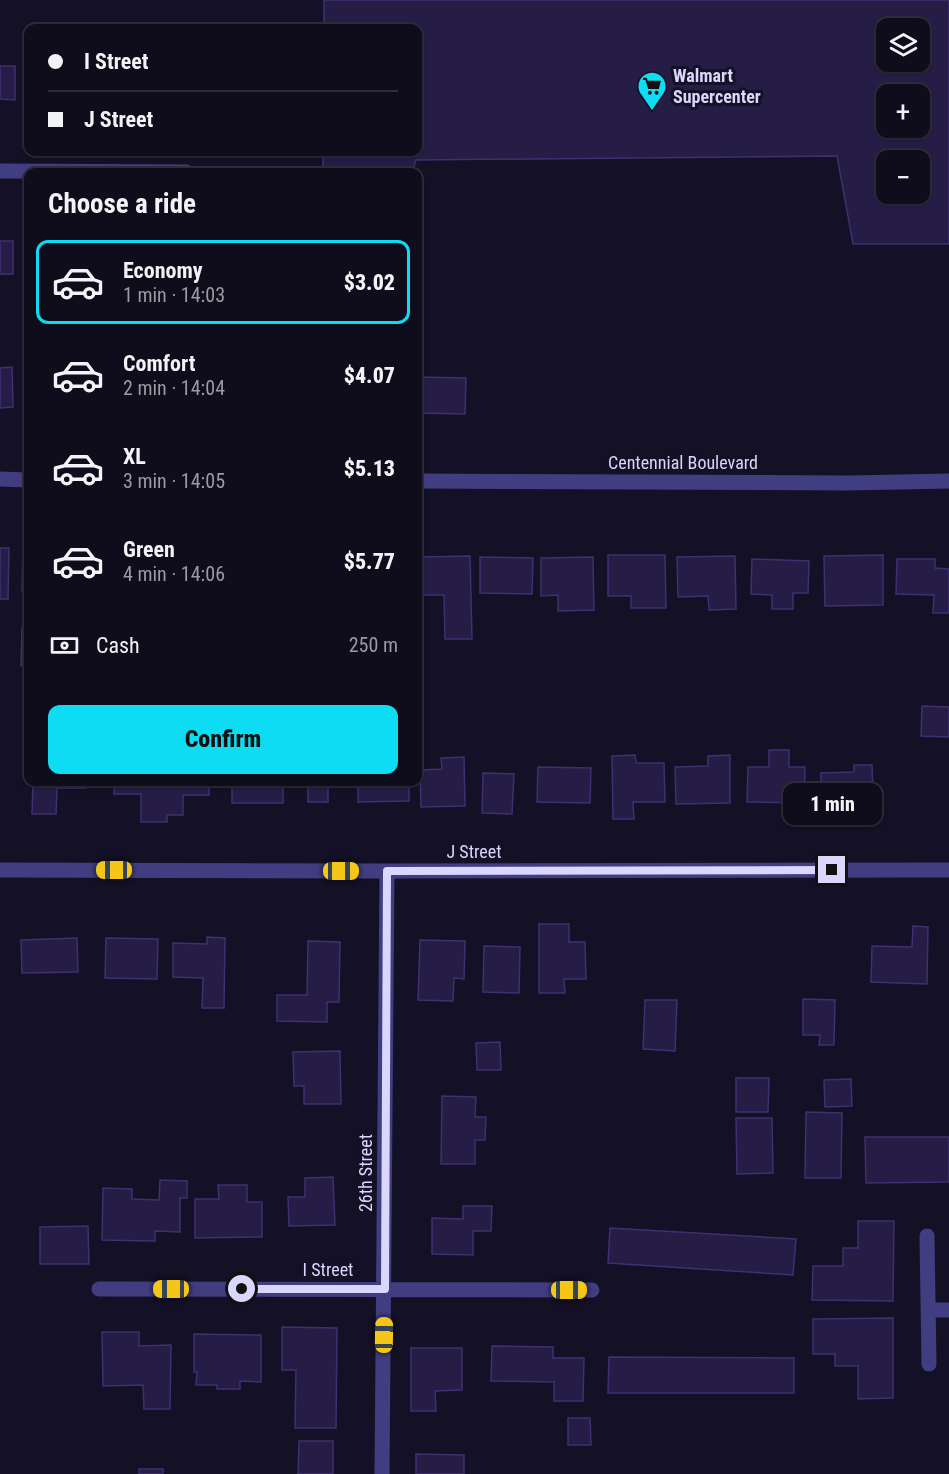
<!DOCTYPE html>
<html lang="en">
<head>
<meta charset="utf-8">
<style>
  body { margin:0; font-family:"Roboto Condensed",sans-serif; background:#181525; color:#f1f3f6; height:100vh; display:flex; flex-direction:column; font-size:22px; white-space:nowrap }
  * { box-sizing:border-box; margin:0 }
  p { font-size:20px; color:#9b9ba3 }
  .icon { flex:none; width:33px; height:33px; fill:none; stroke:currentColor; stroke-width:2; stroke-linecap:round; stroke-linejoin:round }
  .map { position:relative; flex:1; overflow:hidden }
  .side { position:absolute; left:24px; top:168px; width:398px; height:618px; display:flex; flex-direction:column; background:#0f0c1c; border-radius:12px; box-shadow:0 2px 4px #0004,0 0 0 2px #2f2c3b }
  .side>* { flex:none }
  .hud { position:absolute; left:24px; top:24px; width:398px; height:132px; border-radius:12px; box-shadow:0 2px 4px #0004,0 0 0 2px #2f2c3b; display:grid; align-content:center; height:132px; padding:0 24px; background:#0f0c1c }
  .fabs { position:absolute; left:876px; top:18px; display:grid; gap:12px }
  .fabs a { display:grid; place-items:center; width:54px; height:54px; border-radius:12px; background:#0f0c1c; box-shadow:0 2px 4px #0004,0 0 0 2px #2f2c3b; font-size:30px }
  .end { position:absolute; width:27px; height:27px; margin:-14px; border:8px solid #dbd6fd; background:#111; box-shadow:0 0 0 3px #111 }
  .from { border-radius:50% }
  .bubble { position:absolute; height:42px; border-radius:12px; background:#0f0c1c; box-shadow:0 2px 4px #0004,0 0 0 2px #2f2c3b; font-size:20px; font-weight:800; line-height:42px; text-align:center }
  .car { position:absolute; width:18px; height:36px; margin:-18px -9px; border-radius:8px; box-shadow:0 0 4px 2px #0007; background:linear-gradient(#f5c518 24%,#345 0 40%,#f5c518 0 76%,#345 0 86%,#f5c518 0) }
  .hud b { display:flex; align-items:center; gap:21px; height:57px; font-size:22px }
  .hud b+b { border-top:2px solid #2f2c3b }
  .hud i { width:15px; height:15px; background:#f1f3f6 }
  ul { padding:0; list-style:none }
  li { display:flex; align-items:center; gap:18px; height:84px; margin:0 12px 9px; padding:0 12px; border:3px solid transparent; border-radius:12px }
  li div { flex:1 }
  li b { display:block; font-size:22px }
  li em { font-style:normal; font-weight:800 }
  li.on { border-color:#0ddcf2 }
  li>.icon { width:54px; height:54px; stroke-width:1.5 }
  h2 { padding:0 24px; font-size:27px; line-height:72px }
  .pay { display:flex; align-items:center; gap:15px; height:66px; padding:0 24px; font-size:22px }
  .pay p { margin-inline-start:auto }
  .cta { display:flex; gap:12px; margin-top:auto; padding:12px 24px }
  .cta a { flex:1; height:69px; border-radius:12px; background:#0ddcf2; color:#111; font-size:24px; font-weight:800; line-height:69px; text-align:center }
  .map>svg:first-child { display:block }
  .building { fill:#251d45; stroke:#3d3170; stroke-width:1.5; fill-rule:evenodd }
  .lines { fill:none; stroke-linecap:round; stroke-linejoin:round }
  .minor { stroke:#403e81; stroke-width:15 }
  .route { stroke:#dbd6fd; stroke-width:8 }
  .labels { text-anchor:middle; stroke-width:6; stroke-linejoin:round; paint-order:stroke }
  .poi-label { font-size:18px; font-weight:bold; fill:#dbd6fd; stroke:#141025; text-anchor:start }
  .street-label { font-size:18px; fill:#dbd6fd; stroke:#141025 }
</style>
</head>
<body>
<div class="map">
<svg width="949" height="1474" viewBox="0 0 949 1474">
  <rect width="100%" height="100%" fill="#141025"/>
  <path class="building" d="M324 0H949V244H853L837 156 416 160 412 172H323V152H417V28H324ZM886 28H920V62H886ZM886 94H920V128H886ZM886 160H920V194H886Z
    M0 66H15V100L0 99Z
    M0 241H13V274H0Z
    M12 367 13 407 0 408V368Z
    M26 376H28V411H26Z
    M417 377 466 378 465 414 417 413Z
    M23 546 28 547V592L22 591Z
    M0 548H9L8 599H0Z
    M608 555H665L666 608H631V596H608Z
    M883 555V605L825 606 824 556Z
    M470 556 472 639H445L444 595H417V557Z
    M735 556 736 609 709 610 708 596 678 597 677 557Z
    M480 557 533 558 532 594 480 593Z
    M593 557 594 610 558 611V595L541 596V558Z
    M752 559 809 561 808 593H793V609H772V595L751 594Z
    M897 559H935V568L949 569V613H933L934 595 896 594Z
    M22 627H28V666H21Z
    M922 706 949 707V737L921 736Z
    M769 750H789V767H805L804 803 747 802 748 767H769Z
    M635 755 636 763H664L665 802H633L634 819H613L612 756Z
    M730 755V803L676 804 675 767 708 766V756Z
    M464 757 465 806 421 807 420 770 442 769 441 758Z
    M854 765H872L873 793H857V804L821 805V773L854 772Z
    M538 767 591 768 590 803 537 802Z
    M483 773 514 774 512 814 482 813Z
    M33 782H86V788H57L56 814H32Z
    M115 782H209V795H183V815H167V822H141V794H114Z
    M232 782H283V803H232Z
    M308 782H328V802H308Z
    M358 782H409V801L358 802Z
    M539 924H569V942H585L586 979H564L565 993H539Z
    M913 926 928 927 927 984 871 982 872 946 912 947Z
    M207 937 225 938 224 1008H202L203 978 173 977V943L207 944Z
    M77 938 78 972 22 973 21 940Z
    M106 938 158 939 157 979 105 978Z
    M420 940 465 941 464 979 454 978 453 1001 418 1000Z
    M308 941 340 942 339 1002H327V1022L277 1021V995H307Z
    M484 946 520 947 519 993 483 992Z
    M803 999 835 1000 834 1045H819L820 1035H803Z
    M645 1000H677L675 1051 643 1049Z
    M500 1042 501 1070H477L476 1043Z
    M340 1051 341 1104H304V1086H294L293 1052Z
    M736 1078H769L768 1112H736Z
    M851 1079 852 1106 825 1107 824 1080Z
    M442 1096 476 1097 475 1117H486L485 1140H475V1164H441Z
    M806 1112 842 1113 841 1178H805Z
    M736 1118H772L773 1173 737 1174Z
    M865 1137H949V1182L866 1183Z
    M333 1177 335 1225 289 1226 288 1197H305V1178Z
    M160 1180 187 1181V1198H180V1232L155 1231V1241L102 1240 103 1188 132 1189V1199L159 1200Z
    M218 1185H247V1202H262V1237L195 1238V1199H219Z
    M463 1206H492L491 1231H473V1255L432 1254V1218L463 1219Z
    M858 1221H894L893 1301 812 1300 813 1266H843V1248H858Z
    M88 1226 89 1264H40V1227Z
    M610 1228 796 1239 793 1275 608 1263Z
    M893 1318V1398L858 1399V1366H835V1354H813V1319Z
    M282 1327 337 1328 336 1428H295L296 1370H282Z
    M102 1332H139V1346L171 1345 170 1409H144L143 1385 103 1386Z
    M194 1334 261 1335V1382L240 1381V1389H217V1385H196L197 1372H194Z
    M492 1346 553 1347V1358H584L583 1401H554V1382L491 1381Z
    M411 1348H462V1390L435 1391 436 1411H411Z
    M609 1357 794 1358V1393H608Z
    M568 1418H590L591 1445H568Z
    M299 1441H333V1474H298Z
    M416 1454 464 1455V1474H416Z
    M139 1469H163V1474H139Z"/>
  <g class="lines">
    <path class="minor" d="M0 171 186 172
      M0 479 28 480
      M417 481 848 483 949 481
      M0 870 387 871 949 870
      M927 1236 929 1364
      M99 1289 592 1290
      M928 1310H949
      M382 1474 387 871"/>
  </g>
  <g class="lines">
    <path class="route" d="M242 1289H385L387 871 832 870"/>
  </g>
  <defs>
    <g id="supermarket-pin" transform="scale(1.5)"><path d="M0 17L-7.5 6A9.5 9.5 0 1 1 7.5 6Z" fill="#0ddcf2" stroke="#141025"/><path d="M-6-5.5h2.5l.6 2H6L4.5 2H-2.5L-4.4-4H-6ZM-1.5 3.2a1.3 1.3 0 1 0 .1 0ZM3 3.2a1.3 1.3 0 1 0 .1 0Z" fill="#111"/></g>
  </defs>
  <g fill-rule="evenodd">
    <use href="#supermarket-pin" x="652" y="86"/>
  </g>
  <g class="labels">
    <g class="poi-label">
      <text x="673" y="82">Walmart<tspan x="673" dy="21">Supercenter</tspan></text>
    </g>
    <g class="street-label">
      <text x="683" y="469">Centennial Boulevard</text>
      <text x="474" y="858">J Street</text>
      <text transform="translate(366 1173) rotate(-90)" y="6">26th Street</text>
      <text x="328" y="1276">I Street</text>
    </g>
  </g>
</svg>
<div class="fabs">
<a><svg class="icon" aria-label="layers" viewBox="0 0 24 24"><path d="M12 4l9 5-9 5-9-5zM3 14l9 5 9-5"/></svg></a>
<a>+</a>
<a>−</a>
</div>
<i class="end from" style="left:242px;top:1289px"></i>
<i class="end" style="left:832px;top:870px"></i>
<div class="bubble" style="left:783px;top:783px;width:99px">1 min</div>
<i class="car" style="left:114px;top:870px;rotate:270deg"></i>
<i class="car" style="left:341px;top:871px;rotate:90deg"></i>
<i class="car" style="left:171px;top:1289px;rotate:270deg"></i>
<i class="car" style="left:569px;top:1290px;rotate:90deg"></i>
<i class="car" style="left:384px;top:1335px;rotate:1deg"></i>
<div class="hud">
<b><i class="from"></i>I Street</b>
<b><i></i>J Street</b>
</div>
<section class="side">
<h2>Choose a ride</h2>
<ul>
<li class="on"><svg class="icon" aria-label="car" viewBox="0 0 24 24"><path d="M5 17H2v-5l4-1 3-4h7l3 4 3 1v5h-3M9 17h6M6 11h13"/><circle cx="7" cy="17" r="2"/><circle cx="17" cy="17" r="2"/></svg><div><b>Economy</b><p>1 min · 14:03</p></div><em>$3.02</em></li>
<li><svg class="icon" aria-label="car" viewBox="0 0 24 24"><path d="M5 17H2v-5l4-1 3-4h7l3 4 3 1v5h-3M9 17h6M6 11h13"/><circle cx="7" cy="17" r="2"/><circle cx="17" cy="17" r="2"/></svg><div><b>Comfort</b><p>2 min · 14:04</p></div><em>$4.07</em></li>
<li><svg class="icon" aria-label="car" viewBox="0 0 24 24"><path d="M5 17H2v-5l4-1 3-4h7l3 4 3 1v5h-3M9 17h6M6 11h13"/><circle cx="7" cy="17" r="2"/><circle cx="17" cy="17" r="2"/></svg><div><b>XL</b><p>3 min · 14:05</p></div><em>$5.13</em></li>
<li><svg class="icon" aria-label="car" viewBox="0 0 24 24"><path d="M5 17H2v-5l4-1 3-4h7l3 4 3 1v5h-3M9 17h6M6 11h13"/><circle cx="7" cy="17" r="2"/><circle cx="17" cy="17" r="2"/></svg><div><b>Green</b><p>4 min · 14:06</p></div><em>$5.77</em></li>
</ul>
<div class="pay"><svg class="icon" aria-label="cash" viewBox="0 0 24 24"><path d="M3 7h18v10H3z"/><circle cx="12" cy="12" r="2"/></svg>Cash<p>250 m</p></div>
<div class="cta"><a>Confirm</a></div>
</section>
</div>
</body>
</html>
